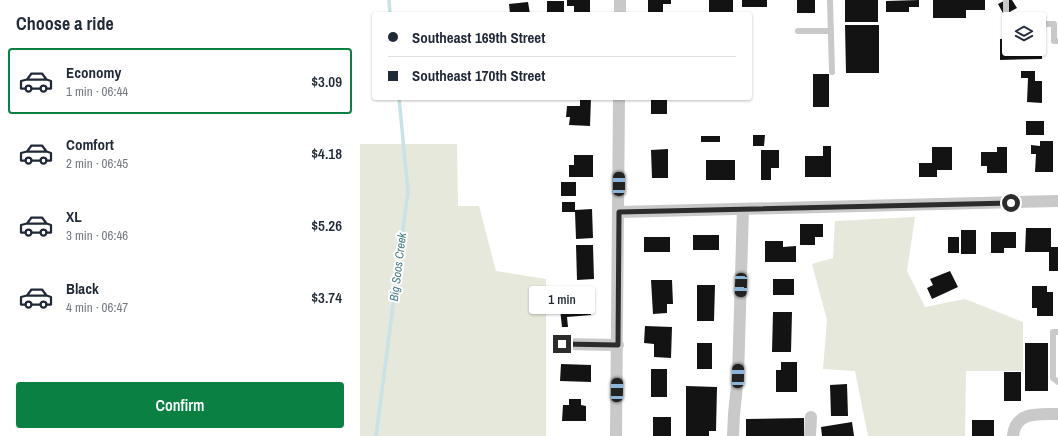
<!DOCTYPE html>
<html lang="en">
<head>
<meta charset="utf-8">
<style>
  body { margin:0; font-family:"Archivo Narrow",sans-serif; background:#f6f6f7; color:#1f2937; height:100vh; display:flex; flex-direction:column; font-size:15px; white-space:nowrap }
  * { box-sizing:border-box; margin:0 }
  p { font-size:13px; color:#747a83 }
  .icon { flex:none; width:22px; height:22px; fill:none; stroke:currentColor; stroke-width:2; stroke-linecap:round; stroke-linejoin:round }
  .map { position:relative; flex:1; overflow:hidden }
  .side { display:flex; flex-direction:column; background:#fff; width:360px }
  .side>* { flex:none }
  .banner { position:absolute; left:12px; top:12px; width:380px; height:88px; border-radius:4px; box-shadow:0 1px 3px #0004; display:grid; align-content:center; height:88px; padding:0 16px; background:#fff }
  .buttons { position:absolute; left:642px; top:12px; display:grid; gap:8px }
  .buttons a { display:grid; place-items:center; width:44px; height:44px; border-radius:4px; background:#fff; box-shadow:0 1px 3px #0004; font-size:20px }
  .end { position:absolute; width:18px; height:18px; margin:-9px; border:5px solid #2c2c2c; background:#fff; box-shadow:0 0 0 2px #fff }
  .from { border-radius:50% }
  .bubble { position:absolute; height:28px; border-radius:4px; background:#fff; box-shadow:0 1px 3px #0004; font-size:13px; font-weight:600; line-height:28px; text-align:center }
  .car { position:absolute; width:12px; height:24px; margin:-12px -6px; border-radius:5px; box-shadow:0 0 3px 1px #0007; background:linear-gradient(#222 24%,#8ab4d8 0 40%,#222 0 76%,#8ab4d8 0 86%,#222 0) }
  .banner b { display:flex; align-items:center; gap:14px; height:38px; font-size:15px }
  .banner b+b { border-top:1px solid #e0e1e3 }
  .banner i { width:10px; height:10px; background:#1f2937 }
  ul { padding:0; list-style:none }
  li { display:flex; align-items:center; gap:12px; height:66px; margin:0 8px 6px; padding:0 8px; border:2px solid transparent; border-radius:4px }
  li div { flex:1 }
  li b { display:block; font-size:15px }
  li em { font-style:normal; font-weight:600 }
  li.active { border-color:#0b8043 }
  li>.icon { width:36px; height:36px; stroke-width:1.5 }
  h2 { padding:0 16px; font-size:18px; line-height:48px }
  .action { display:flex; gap:8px; margin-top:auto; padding:8px 16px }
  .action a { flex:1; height:46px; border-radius:4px; background:#0b8043; color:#fff; font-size:16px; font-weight:600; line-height:46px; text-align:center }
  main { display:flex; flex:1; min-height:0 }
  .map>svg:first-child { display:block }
  .green { fill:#e5e8db }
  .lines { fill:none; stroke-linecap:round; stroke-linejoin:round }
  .stream { stroke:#c9e2e5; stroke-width:3.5 }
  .building { fill:#131313 }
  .lane { stroke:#c9c9c9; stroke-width:6 }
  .street { stroke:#c9c9c9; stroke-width:12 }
  .route { stroke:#2c2c2c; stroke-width:5 }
  .labels { text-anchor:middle; stroke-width:4; stroke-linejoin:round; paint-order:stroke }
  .water-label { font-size:12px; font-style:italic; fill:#457b82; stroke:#fff }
</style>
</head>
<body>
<main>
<section class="side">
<h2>Choose a ride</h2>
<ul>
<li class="active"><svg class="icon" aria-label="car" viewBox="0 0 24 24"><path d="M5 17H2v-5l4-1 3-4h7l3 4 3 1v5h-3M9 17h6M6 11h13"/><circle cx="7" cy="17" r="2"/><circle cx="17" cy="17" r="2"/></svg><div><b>Economy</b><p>1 min · 06:44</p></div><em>$3.09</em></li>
<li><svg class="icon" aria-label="car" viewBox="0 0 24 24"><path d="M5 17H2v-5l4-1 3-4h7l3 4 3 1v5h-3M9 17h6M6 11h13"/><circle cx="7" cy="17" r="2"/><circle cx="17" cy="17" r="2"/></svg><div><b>Comfort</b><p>2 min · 06:45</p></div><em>$4.18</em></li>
<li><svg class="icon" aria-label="car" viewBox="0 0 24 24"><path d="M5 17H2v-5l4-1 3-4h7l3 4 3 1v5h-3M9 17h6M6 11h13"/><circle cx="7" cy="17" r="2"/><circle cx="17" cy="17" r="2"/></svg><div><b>XL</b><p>3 min · 06:46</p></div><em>$5.26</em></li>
<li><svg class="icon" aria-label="car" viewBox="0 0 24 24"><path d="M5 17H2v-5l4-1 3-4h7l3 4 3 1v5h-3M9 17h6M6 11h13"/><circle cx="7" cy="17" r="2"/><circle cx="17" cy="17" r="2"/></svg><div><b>Black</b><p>4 min · 06:47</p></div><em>$3.74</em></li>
</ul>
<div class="action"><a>Confirm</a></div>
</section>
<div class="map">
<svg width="698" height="436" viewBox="0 0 698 436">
  <rect width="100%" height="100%" fill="#fff"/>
  <path class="green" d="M0 144H97L98 206H119L136 271 186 279V436H0Z
    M555 217 547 271 565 307 605 299 663 322V371H606L605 436H508L495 371 463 369 467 320 452 264 473 258 475 221Z"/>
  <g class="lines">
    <path class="stream" d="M29 0 30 14
      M16 436 48 191 39 98"/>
  </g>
  <path class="building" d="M207 0H230V13H214V6H207Z
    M288 0H311V4H303V12H288Z
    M349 0H373V13L349 14Z
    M382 0H407V7H382Z
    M437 0H455V13H437Z
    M485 0H518V22H485Z
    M559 0V7H549V12H526V1Z
    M573 0H625V10H606V18H573Z
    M646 0H652L657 8 644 15 638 4Z
    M187 1H204V14H187Z
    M168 2 170 14H150L149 4Z
    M485 25H519V73H486Z
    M679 38H682V59L640 60V39H649V49H679Z
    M661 71H675V81H682V103L667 102 668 78H661Z
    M453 74H469V107H453Z
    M220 98H231L230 126 209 125 210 117H206L207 106H220Z
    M291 98H307V114H291Z
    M666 121H684V135H666Z
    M393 135H405L404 146H393Z
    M341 136H360V142H341Z
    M680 141H693V172H675L676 154H671V145L680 146Z
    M463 146H471V177H445V156H463Z
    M572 147H592V170H577V177H559V163H572Z
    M637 147H647V173H627V166H621V152H637Z
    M308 149V178H292L291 150Z
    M401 150H419V168H411V180H401Z
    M214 155H233V177H209V165H214Z
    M346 160H375V180H346Z
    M201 182H216V196H201Z
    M202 202H215V210L232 209 233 238 216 239 215 212H202Z
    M440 224H463V237H455V245H440Z
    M666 228H691V247H698V271H689V252H665Z
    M601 230H616V254H601Z
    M631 232H656V248H644V253H631Z
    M333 235H359V250H333Z
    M284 237H310V252H284Z
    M588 237H599V253H588Z
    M405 241H423V247L436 246V262H405Z
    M216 245H233L234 279 217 280Z
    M590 271 598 287 572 299 567 288 573 285 570 279Z
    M413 279H434V295H413Z
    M291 280H312L313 304H307V313L293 314Z
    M337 285H355L354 321H337Z
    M672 286H687V292H693V316H677V308H672Z
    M230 298 231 315 207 317 208 327H202L199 300Z
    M413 312H432L431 352H412Z
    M285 326 312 327 311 358 294 357V344L284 343Z
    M337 343H352V369H337Z
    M665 343H688V391H665Z
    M421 362H437V392H416V370H421Z
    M201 364 231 365V382L200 381Z
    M291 369H307V397H291Z
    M644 372H661V401H644Z
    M487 384 488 416H471L470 385Z
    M326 386 357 387 356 431H349V436H326Z
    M209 399H221V405L226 406V421H202L203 405H209Z
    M293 417H311V436H293Z
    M444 418V436H386V419Z
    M612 420H634V436H612Z
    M492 422 494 436H462L461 427Z"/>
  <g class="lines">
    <path class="lane" d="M470 0 472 72
      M646 0V24H649
      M679 24H694V41H698
      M438 31H471
      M698 332H693V378L698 382"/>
    <path class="street" d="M260 14V0
      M259 212 698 201
      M202 344 258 345
      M256 436 259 98
      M373 436 374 414 378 376 383 209
      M450 436 451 417
      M653 436C655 411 679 414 698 414"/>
  </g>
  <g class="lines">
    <path class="route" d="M202 344 258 345 259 212 651 203"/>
  </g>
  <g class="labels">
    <g class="water-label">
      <text transform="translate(38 267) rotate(-83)" y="4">Big Soos Creek</text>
    </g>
  </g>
</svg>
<div class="buttons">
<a><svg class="icon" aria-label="layers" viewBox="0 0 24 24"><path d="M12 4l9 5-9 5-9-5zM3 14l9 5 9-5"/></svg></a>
</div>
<i class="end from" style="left:651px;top:203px"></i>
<i class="end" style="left:202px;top:344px"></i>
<div class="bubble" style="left:169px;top:286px;width:66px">1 min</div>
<i class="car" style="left:259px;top:184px;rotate:0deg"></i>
<i class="car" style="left:381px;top:285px;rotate:182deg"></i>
<i class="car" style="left:378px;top:376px;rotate:1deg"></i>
<i class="car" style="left:257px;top:390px;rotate:1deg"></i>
<div class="banner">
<b><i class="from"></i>Southeast 169th Street</b>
<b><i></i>Southeast 170th Street</b>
</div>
</div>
</main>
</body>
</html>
